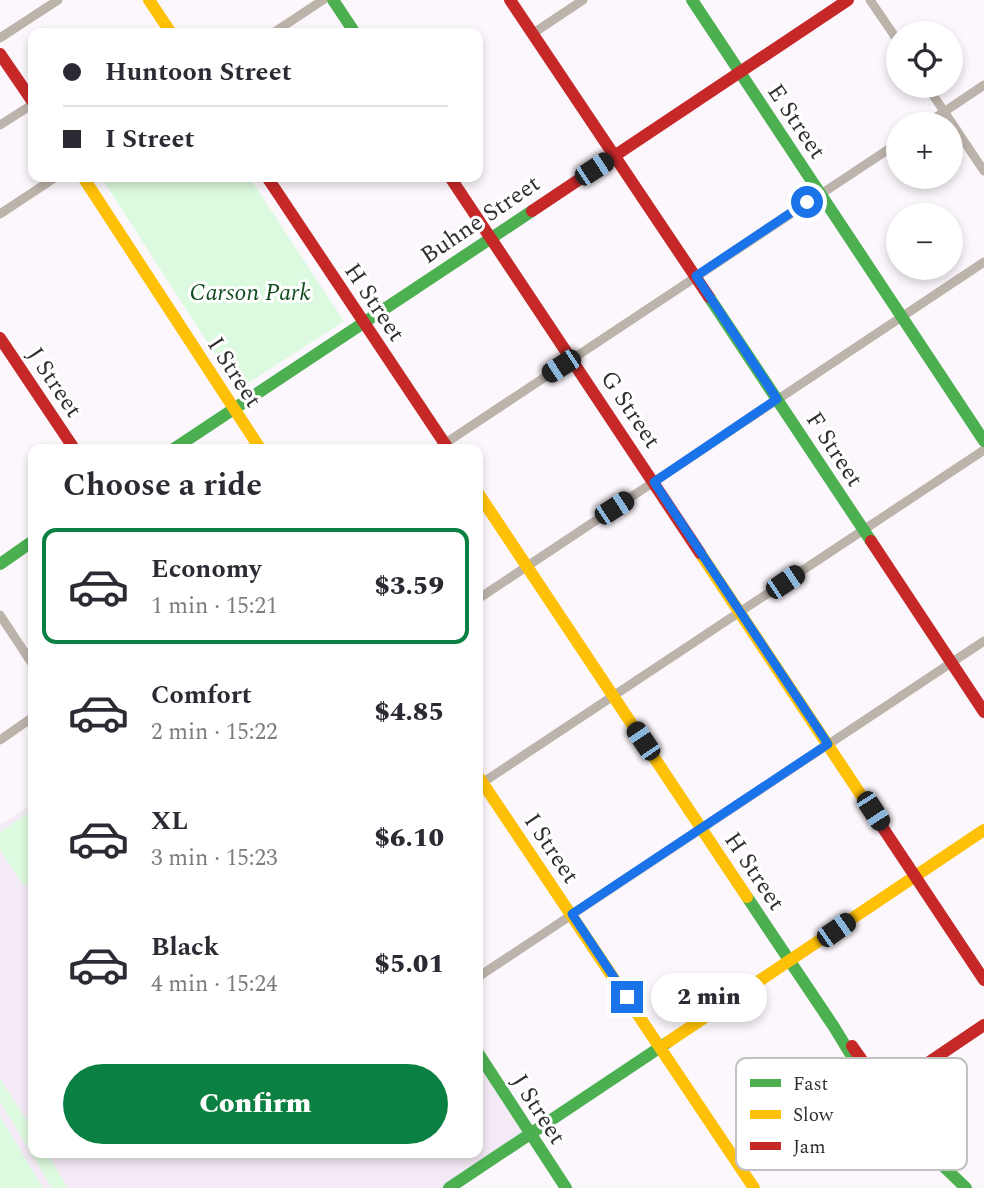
<!DOCTYPE html>
<html lang="en">
<head>
<meta charset="utf-8">
<style>
  body { margin:0; font-family:Spectral,serif; background:#f7f7f7; color:#2b2b33; height:100vh; display:flex; flex-direction:column; font-size:26px; white-space:nowrap }
  * { box-sizing:border-box; margin:0 }
  p { font-size:23px; color:#7c7c81 }
  .icon { flex:none; width:38px; height:38px; fill:none; stroke:currentColor; stroke-width:2; stroke-linecap:round; stroke-linejoin:round }
  .map { position:relative; flex:1; overflow:hidden }
  .details { position:absolute; left:28px; top:444px; width:455px; height:714px; display:flex; flex-direction:column; background:#fff; border-radius:14px; box-shadow:0 4px 10px #0003 }
  .details>* { flex:none }
  .top-card { position:absolute; left:28px; top:28px; width:455px; height:154px; border-radius:14px; box-shadow:0 4px 10px #0003; display:grid; align-content:center; height:154px; padding:0 35px; background:#fff }
  .buttons { position:absolute; left:886px; top:21px; display:grid; gap:14px }
  .buttons a { display:grid; place-items:center; width:77px; height:77px; border-radius:50%; background:#fff; box-shadow:0 4px 10px #0003; font-size:35px }
  .end { position:absolute; width:32px; height:32px; margin:-16px; border:9px solid #1a73e8; background:#fff; box-shadow:0 0 0 4px #fff }
  .from { border-radius:50% }
  .bubble { position:absolute; height:49px; border-radius:24px; background:#fff; box-shadow:0 4px 10px #0003; font-size:23px; font-weight:800; line-height:49px; text-align:center }
  .car { position:absolute; width:21px; height:42px; margin:-21px -10px; border-radius:9px; box-shadow:0 0 5px 2px #0007; background:linear-gradient(#222 24%,#8ab4d8 0 40%,#222 0 76%,#8ab4d8 0 86%,#222 0) }
  .top-card b { display:flex; align-items:center; gap:24px; height:66px; font-size:26px }
  .top-card b+b { border-top:2px solid #e1e1e2 }
  .top-card i { width:18px; height:18px; background:#2b2b33 }
  ul { padding:0; list-style:none }
  li { display:flex; align-items:center; gap:21px; height:116px; margin:0 14px 10px; padding:0 21px; border:4px solid transparent; border-radius:14px }
  li div { flex:1 }
  li b { display:block; font-size:26px }
  li em { font-style:normal; font-weight:800 }
  li.current { border-color:#0b8043 }
  li>.icon { width:63px; height:63px; stroke-width:1.5 }
  h2 { padding:0 35px; font-size:32px; line-height:84px }
  .cta { display:flex; gap:14px; margin-top:auto; padding:14px 35px }
  .cta a { flex:1; height:80px; border-radius:42px; background:#0b8043; color:#fff; font-size:28px; font-weight:800; line-height:80px; text-align:center }
  .map>svg:first-child { display:block }
  .built { fill:#f4eaf5 }
  .green { fill:#dcfadf }
  .lines { fill:none; stroke-linecap:round; stroke-linejoin:round }
  .street { stroke:#bcb3aa; stroke-width:9 }
  .fast { stroke:#4caf50; stroke-width:12 }
  .slow { stroke:#ffc107; stroke-width:12 }
  .jam { stroke:#c62828; stroke-width:12 }
  .route { stroke:#1a73e8; stroke-width:9 }
  .labels { text-anchor:middle; stroke-width:6; stroke-linejoin:round; paint-order:stroke }
  .street-label { font-size:24px; fill:#322f33; stroke:#fff }
  .park-label { font-size:24px; font-style:italic; fill:#144d20; stroke:#fff }
  .key { fill:#fff; stroke:#c2c1c2; stroke-width:2 }
  .key-label { font-size:19px; fill:#322f33 }
</style>
</head>
<body>
<div class="map">
<svg width="984" height="1188" viewBox="0 0 984 1188">
  <rect width="100%" height="100%" fill="#fcf7fc"/>
  <path class="built" d="M33 804V1153H478V1053L531 1134 449 1188H0V825Z"/>
  <path class="green" d="M101 177H249L344 321 238 390Z
    M33 810V880L24 886 0 850V832Z
    M0 1079 33 1130V1153H47L68 1188H52L0 1101Z
    M0 1116 43 1188H0Z"/>
  <g class="lines">
    <path class="street" d="M870 0 898 41
      M273 33 323 0
      M532 34 583 0
      M0 38 58 0
      M927 86 984 171
      M926 124 984 85
      M0 125 33 104
      M0 214 56 177
      M435 450 898 143
      M478 599 984 262
      M0 615 33 665
      M0 740 33 717
      M479 785 984 450
      M478 977 984 641"/>
    <path class="fast" d="M333 0 355 33
      M692 0 984 441
      M709 297 871 541
      M172 450 532 211
      M0 564 33 541
      M747 897 834 1027 876 1096 908 1132 966 1188
      M478 1053 566 1188
      M449 1188 668 1042"/>
    <path class="slow" d="M149 0 171 33
      M83 177 261 450
      M478 493 747 897
      M700 553 871 810
      M478 776 754 1188
      M668 1042 984 830"/>
    <path class="jam" d="M510 0 709 297
      M0 54 33 102
      M267 177 449 450
      M450 177 700 553
      M532 211 848 0
      M0 338 75 450
      M871 541 984 712
      M871 810 984 980
      M852 1046 876 1080 889 1082 903 1079
      M935 1156C933 1151 931 1145 928 1140 913 1118 877 1109 904 1079L984 1025"/>
  </g>
  <g class="lines">
    <path class="route" d="M627 997 572 914 828 744 654 482 777 399 696 276 807 202"/>
  </g>
  <g class="labels">
    <g class="street-label">
      <text transform="translate(797 121) rotate(56)" y="8">E Street</text>
      <text transform="translate(480 219) rotate(-34)" y="8">Buhne Street</text>
      <text transform="translate(375 302) rotate(56)" y="8">H Street</text>
      <text transform="translate(235 372) rotate(57)" y="8">I Street</text>
      <text transform="translate(55 382) rotate(56)" y="8">J Street</text>
      <text transform="translate(631 409) rotate(56)" y="8">G Street</text>
      <text transform="translate(835 449) rotate(57)" y="8">F Street</text>
      <text transform="translate(552 848) rotate(56)" y="8">I Street</text>
      <text transform="translate(755 871) rotate(56)" y="8">H Street</text>
      <text transform="translate(539 1109) rotate(57)" y="8">J Street</text>
    </g>
    <g class="park-label">
      <text x="250" y="300">Carson Park</text>
    </g>
  </g>
  <rect x="736" y="1058" width="231" height="112" rx="10" class="key"/>
  <rect x="750" y="1079" width="31" height="8" fill="#4caf50"/>
  <rect x="750" y="1110" width="31" height="9" fill="#ffc107"/>
  <rect x="750" y="1142" width="31" height="8" fill="#c62828"/>
  <g class="key-label">
    <text x="793" y="1090">Fast</text>
    <text x="793" y="1121">Slow</text>
    <text x="793" y="1153">Jam</text>
  </g>
</svg>
<div class="buttons">
<a><svg class="icon" aria-label="locate" viewBox="0 0 24 24"><circle cx="12" cy="12" r="6"/><path d="M12 2v4M12 18v4M2 12h4M18 12h4"/></svg></a>
<a>+</a>
<a>−</a>
</div>
<i class="end from" style="left:807px;top:202px"></i>
<i class="end" style="left:627px;top:997px"></i>
<div class="bubble" style="left:651px;top:973px;width:116px">2 min</div>
<i class="car" style="left:594px;top:169px;rotate:57deg"></i>
<i class="car" style="left:561px;top:366px;rotate:237deg"></i>
<i class="car" style="left:614px;top:508px;rotate:57deg"></i>
<i class="car" style="left:785px;top:582px;rotate:56deg"></i>
<i class="car" style="left:643px;top:741px;rotate:326deg"></i>
<i class="car" style="left:873px;top:811px;rotate:147deg"></i>
<i class="car" style="left:836px;top:930px;rotate:55deg"></i>
<div class="top-card">
<b><i class="from"></i>Huntoon Street</b>
<b><i></i>I Street</b>
</div>
<section class="details">
<h2>Choose a ride</h2>
<ul>
<li class="current"><svg class="icon" aria-label="car" viewBox="0 0 24 24"><path d="M5 17H2v-5l4-1 3-4h7l3 4 3 1v5h-3M9 17h6M6 11h13"/><circle cx="7" cy="17" r="2"/><circle cx="17" cy="17" r="2"/></svg><div><b>Economy</b><p>1 min · 15:21</p></div><em>$3.59</em></li>
<li><svg class="icon" aria-label="car" viewBox="0 0 24 24"><path d="M5 17H2v-5l4-1 3-4h7l3 4 3 1v5h-3M9 17h6M6 11h13"/><circle cx="7" cy="17" r="2"/><circle cx="17" cy="17" r="2"/></svg><div><b>Comfort</b><p>2 min · 15:22</p></div><em>$4.85</em></li>
<li><svg class="icon" aria-label="car" viewBox="0 0 24 24"><path d="M5 17H2v-5l4-1 3-4h7l3 4 3 1v5h-3M9 17h6M6 11h13"/><circle cx="7" cy="17" r="2"/><circle cx="17" cy="17" r="2"/></svg><div><b>XL</b><p>3 min · 15:23</p></div><em>$6.10</em></li>
<li><svg class="icon" aria-label="car" viewBox="0 0 24 24"><path d="M5 17H2v-5l4-1 3-4h7l3 4 3 1v5h-3M9 17h6M6 11h13"/><circle cx="7" cy="17" r="2"/><circle cx="17" cy="17" r="2"/></svg><div><b>Black</b><p>4 min · 15:24</p></div><em>$5.01</em></li>
</ul>
<div class="cta"><a>Confirm</a></div>
</section>
</div>
</body>
</html>
